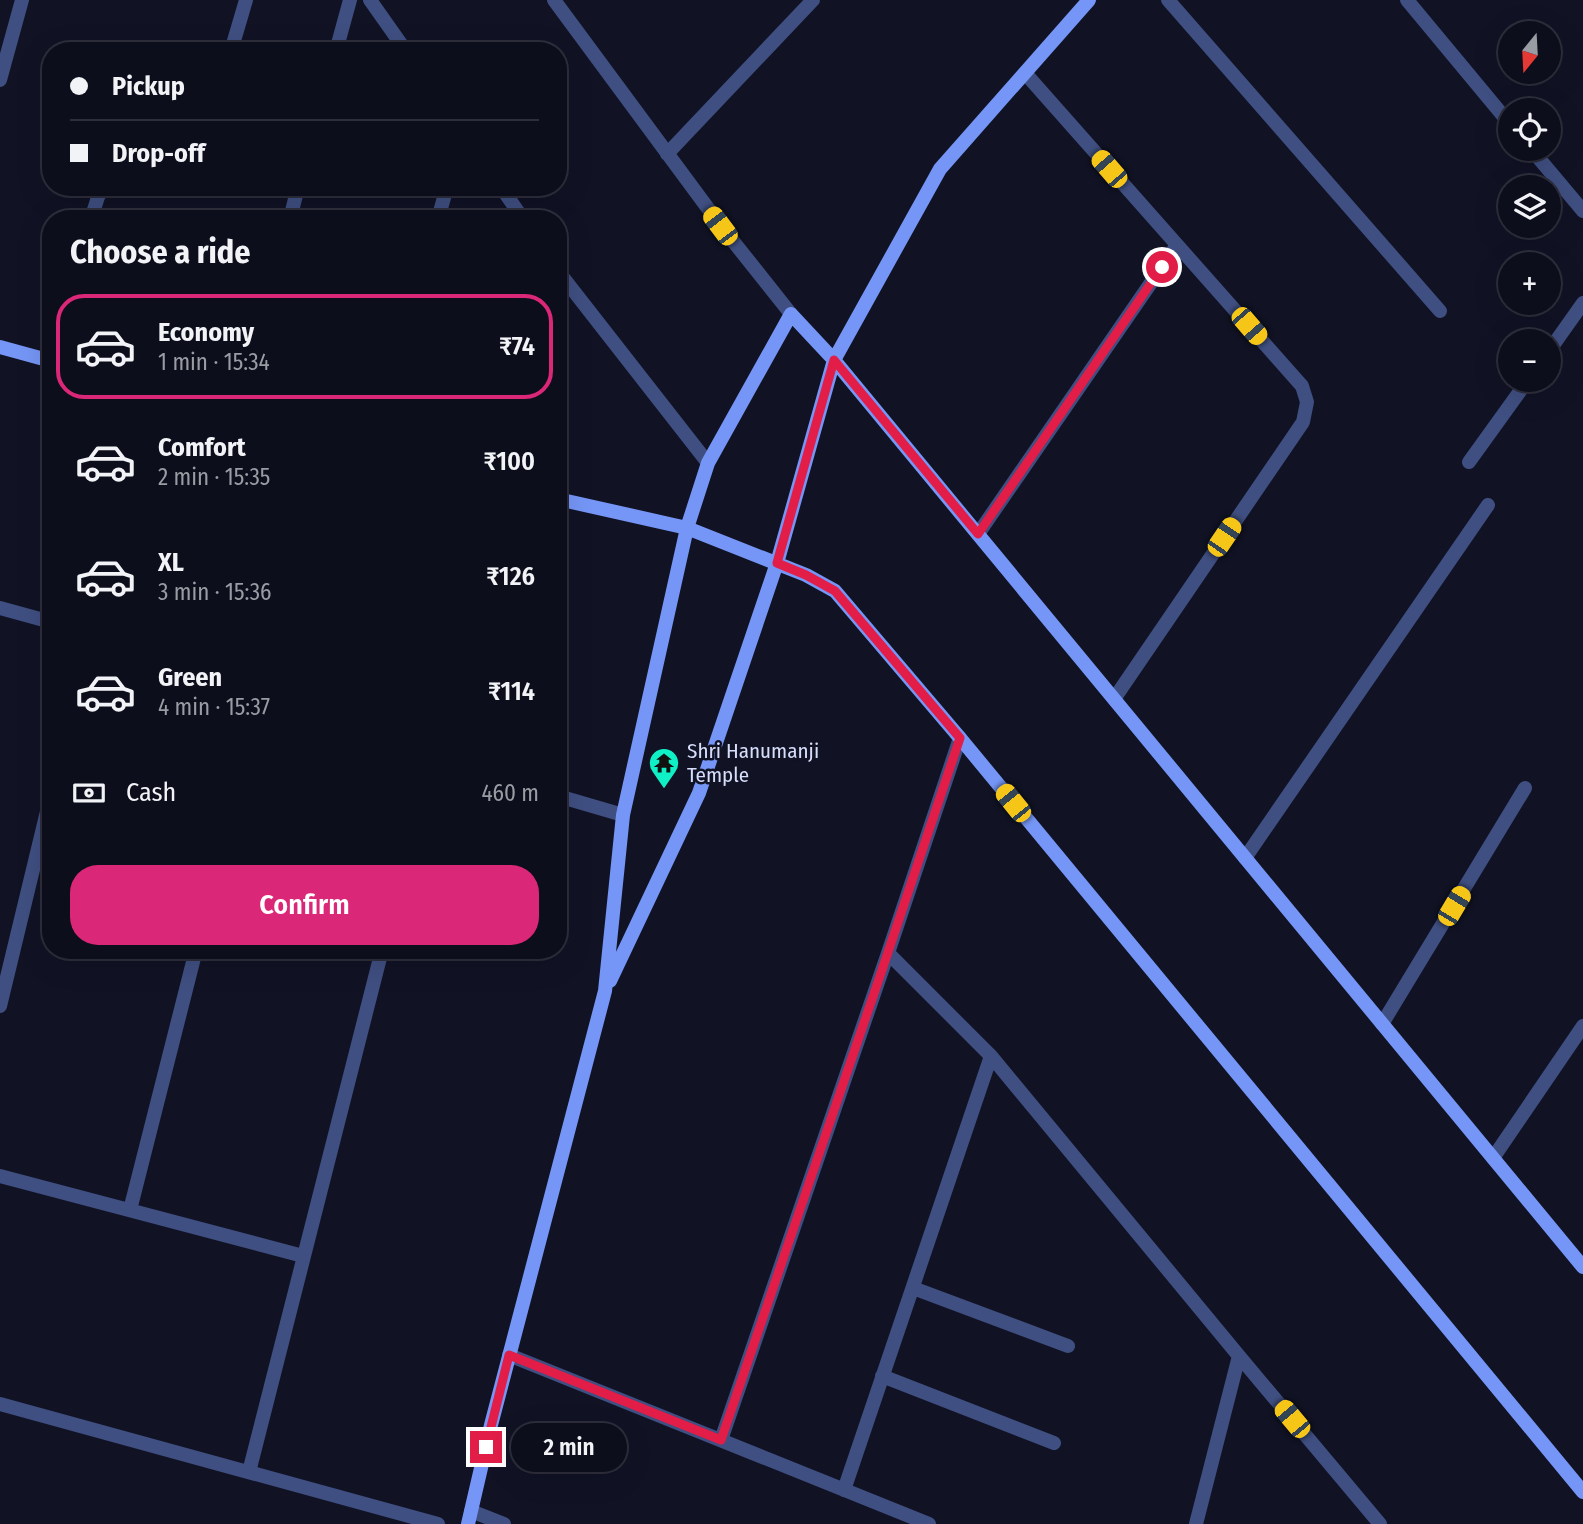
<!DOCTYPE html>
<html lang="en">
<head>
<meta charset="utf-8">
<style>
  body { margin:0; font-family:"Fira Sans Condensed",sans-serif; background:#161725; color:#f1f3f6; height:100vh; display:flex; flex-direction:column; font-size:26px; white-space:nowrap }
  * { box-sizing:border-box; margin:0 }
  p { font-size:23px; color:#9a9ca3 }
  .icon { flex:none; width:38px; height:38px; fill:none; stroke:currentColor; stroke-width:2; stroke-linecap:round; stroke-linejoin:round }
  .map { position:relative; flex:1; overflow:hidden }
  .panel { position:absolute; left:42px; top:210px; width:525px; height:749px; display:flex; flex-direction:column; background:#0d0e1c; border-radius:28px; box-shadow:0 7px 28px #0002,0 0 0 2px #2d2e3b }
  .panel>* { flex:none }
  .hud { position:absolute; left:42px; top:42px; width:525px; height:154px; border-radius:28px; box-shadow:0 7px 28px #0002,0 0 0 2px #2d2e3b; display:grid; align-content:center; height:154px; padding:0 28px; background:#0d0e1c }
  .needle { width:46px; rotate:198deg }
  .buttons { position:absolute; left:1498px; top:21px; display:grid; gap:14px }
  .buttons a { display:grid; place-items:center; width:63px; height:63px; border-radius:50%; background:#0d0e1c; box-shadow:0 7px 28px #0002,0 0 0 2px #2d2e3b; font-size:35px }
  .end { position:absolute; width:32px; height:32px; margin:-16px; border:9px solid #e11d48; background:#fff; box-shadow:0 0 0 4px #fff }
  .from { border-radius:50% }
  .bubble { position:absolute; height:49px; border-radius:24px; background:#0d0e1c; box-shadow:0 7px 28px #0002,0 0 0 2px #2d2e3b; font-size:23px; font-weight:600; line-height:49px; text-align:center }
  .car { position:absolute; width:21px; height:42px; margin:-21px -10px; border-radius:9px; box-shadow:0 0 5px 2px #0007; background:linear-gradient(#f5c518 24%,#345 0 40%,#f5c518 0 76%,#345 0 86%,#f5c518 0) }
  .hud b { display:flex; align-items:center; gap:24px; height:66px; font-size:26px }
  .hud b+b { border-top:2px solid #2d2e3b }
  .hud i { width:18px; height:18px; background:#f1f3f6 }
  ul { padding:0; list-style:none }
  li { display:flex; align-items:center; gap:21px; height:105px; margin:0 14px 10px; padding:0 14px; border:4px solid transparent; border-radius:28px }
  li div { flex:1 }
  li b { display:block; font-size:26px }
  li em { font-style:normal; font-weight:600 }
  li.selected { border-color:#db2777 }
  li>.icon { width:63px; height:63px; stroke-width:1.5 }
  h2 { padding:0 28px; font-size:32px; line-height:84px }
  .pay { display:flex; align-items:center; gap:18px; height:77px; padding:0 28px; font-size:26px }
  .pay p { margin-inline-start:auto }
  .action { display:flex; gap:14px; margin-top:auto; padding:14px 28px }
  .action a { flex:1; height:80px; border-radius:28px; background:#db2777; color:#fff; font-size:28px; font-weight:600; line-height:80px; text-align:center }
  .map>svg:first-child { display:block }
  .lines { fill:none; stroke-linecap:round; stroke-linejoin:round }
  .lane { stroke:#3f4f81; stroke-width:14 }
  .street { stroke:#3f4f81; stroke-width:14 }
  .secondary { stroke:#7596f6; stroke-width:14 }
  .route { stroke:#e11d48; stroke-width:9 }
  .labels { text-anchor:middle; stroke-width:5; stroke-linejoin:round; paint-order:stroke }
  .poi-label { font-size:21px; fill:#d7defc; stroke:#111325; text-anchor:start }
</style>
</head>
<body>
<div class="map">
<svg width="1583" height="1524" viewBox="0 0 1583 1524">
  <rect width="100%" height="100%" fill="#111325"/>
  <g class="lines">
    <path class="lane" d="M1549 351 1583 303
      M1469 462 1528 380"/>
    <path class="street" d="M370 0 406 51
      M554 0 721 226 791 314
      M1168 0 1440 311
      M1407 0 1510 124
      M231 51 246 0
      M336 51 350 0
      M1025 73 1302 386 1307 402 1303 422 1114 699
      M0 80 22 0
      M1531 149 1583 211
      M667 154 813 0
      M501 187 523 219
      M91 219 98 197 104 187
      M290 219 298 187
      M438 219 447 187
      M558 271 708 463
      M978 534 1177 245
      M0 608 51 622
      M558 796 623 815
      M1245 858 1488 505
      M0 1006 51 795
      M1382 1024 1525 788
      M991 1056 1239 1356 1380 1524
      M1493 1158 1583 1026
      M0 1176 303 1256
      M130 1210 196 950
      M913 1288 1068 1346
      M509 1355 929 1524
      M882 1376 1054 1443
      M0 1404 438 1524
      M721 1440 888 953 960 738
      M249 1472 382 950
      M844 1490 991 1056 888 953
      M471 1511 504 1524
      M1196 1524 1239 1356"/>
    <path class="secondary" d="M0 347 51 361
      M558 499 687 528 806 575 835 591 960 738 1583 1492
      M610 981 699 793 777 563 834 360 940 169 1089 0
      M468 1524 491 1425 605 991 623 815 687 528 708 463 791 314 834 360 1583 1267"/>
  </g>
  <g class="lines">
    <path class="route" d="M486 1447 509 1355 721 1440 879 979 960 738 835 591 806 575 777 563 834 360 978 534 1162 267"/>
  </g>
  <defs>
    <g id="temple-pin" transform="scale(1.575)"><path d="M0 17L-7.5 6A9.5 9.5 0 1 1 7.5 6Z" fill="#10f0c6" stroke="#111325"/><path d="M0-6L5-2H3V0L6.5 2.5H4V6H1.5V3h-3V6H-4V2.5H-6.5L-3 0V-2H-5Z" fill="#111"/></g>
  </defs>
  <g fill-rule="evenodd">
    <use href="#temple-pin" x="664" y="763"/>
  </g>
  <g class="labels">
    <g class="poi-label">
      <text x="687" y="758">Shri Hanumanji<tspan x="687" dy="24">Temple</tspan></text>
    </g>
  </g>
</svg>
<div class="buttons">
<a><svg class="needle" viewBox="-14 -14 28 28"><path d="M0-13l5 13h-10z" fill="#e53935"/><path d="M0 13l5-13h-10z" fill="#9a9ca3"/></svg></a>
<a><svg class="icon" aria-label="locate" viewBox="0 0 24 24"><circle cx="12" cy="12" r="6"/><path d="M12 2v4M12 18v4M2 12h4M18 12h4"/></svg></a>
<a><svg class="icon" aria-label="layers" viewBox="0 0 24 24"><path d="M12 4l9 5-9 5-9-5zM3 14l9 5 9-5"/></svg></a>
<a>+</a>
<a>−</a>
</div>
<i class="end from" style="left:1162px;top:267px"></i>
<i class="end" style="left:486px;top:1447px"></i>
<div class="bubble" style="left:511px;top:1423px;width:116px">2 min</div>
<i class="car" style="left:1109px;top:169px;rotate:319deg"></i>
<i class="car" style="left:720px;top:226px;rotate:323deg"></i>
<i class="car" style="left:1249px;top:326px;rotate:139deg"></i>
<i class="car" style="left:1224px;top:537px;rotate:34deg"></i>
<i class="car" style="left:1013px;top:803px;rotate:321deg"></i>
<i class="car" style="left:1454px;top:906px;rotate:31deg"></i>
<i class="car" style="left:1292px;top:1419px;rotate:320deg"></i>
<div class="hud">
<b><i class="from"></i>Pickup</b>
<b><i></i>Drop-off</b>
</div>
<section class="panel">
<h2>Choose a ride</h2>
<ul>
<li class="selected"><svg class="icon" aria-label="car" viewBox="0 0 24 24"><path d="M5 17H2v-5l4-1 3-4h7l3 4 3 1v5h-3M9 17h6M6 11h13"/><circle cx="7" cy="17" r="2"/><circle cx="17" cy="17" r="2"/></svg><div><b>Economy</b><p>1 min · 15:34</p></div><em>₹74</em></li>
<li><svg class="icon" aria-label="car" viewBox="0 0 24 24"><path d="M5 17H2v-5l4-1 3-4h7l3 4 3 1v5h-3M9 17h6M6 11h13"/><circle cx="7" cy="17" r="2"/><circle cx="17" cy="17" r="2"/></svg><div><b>Comfort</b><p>2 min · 15:35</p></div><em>₹100</em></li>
<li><svg class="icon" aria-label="car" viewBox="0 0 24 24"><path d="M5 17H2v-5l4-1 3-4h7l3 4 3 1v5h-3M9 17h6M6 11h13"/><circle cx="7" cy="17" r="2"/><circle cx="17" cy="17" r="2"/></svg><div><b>XL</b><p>3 min · 15:36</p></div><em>₹126</em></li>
<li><svg class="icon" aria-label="car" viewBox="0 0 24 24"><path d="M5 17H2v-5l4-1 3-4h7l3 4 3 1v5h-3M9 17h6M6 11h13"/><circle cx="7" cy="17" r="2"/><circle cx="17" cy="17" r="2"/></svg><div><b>Green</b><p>4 min · 15:37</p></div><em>₹114</em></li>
</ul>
<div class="pay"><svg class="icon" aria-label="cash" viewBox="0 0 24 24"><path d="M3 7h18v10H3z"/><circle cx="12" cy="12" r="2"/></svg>Cash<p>460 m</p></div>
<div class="action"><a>Confirm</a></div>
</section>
</div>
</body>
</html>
